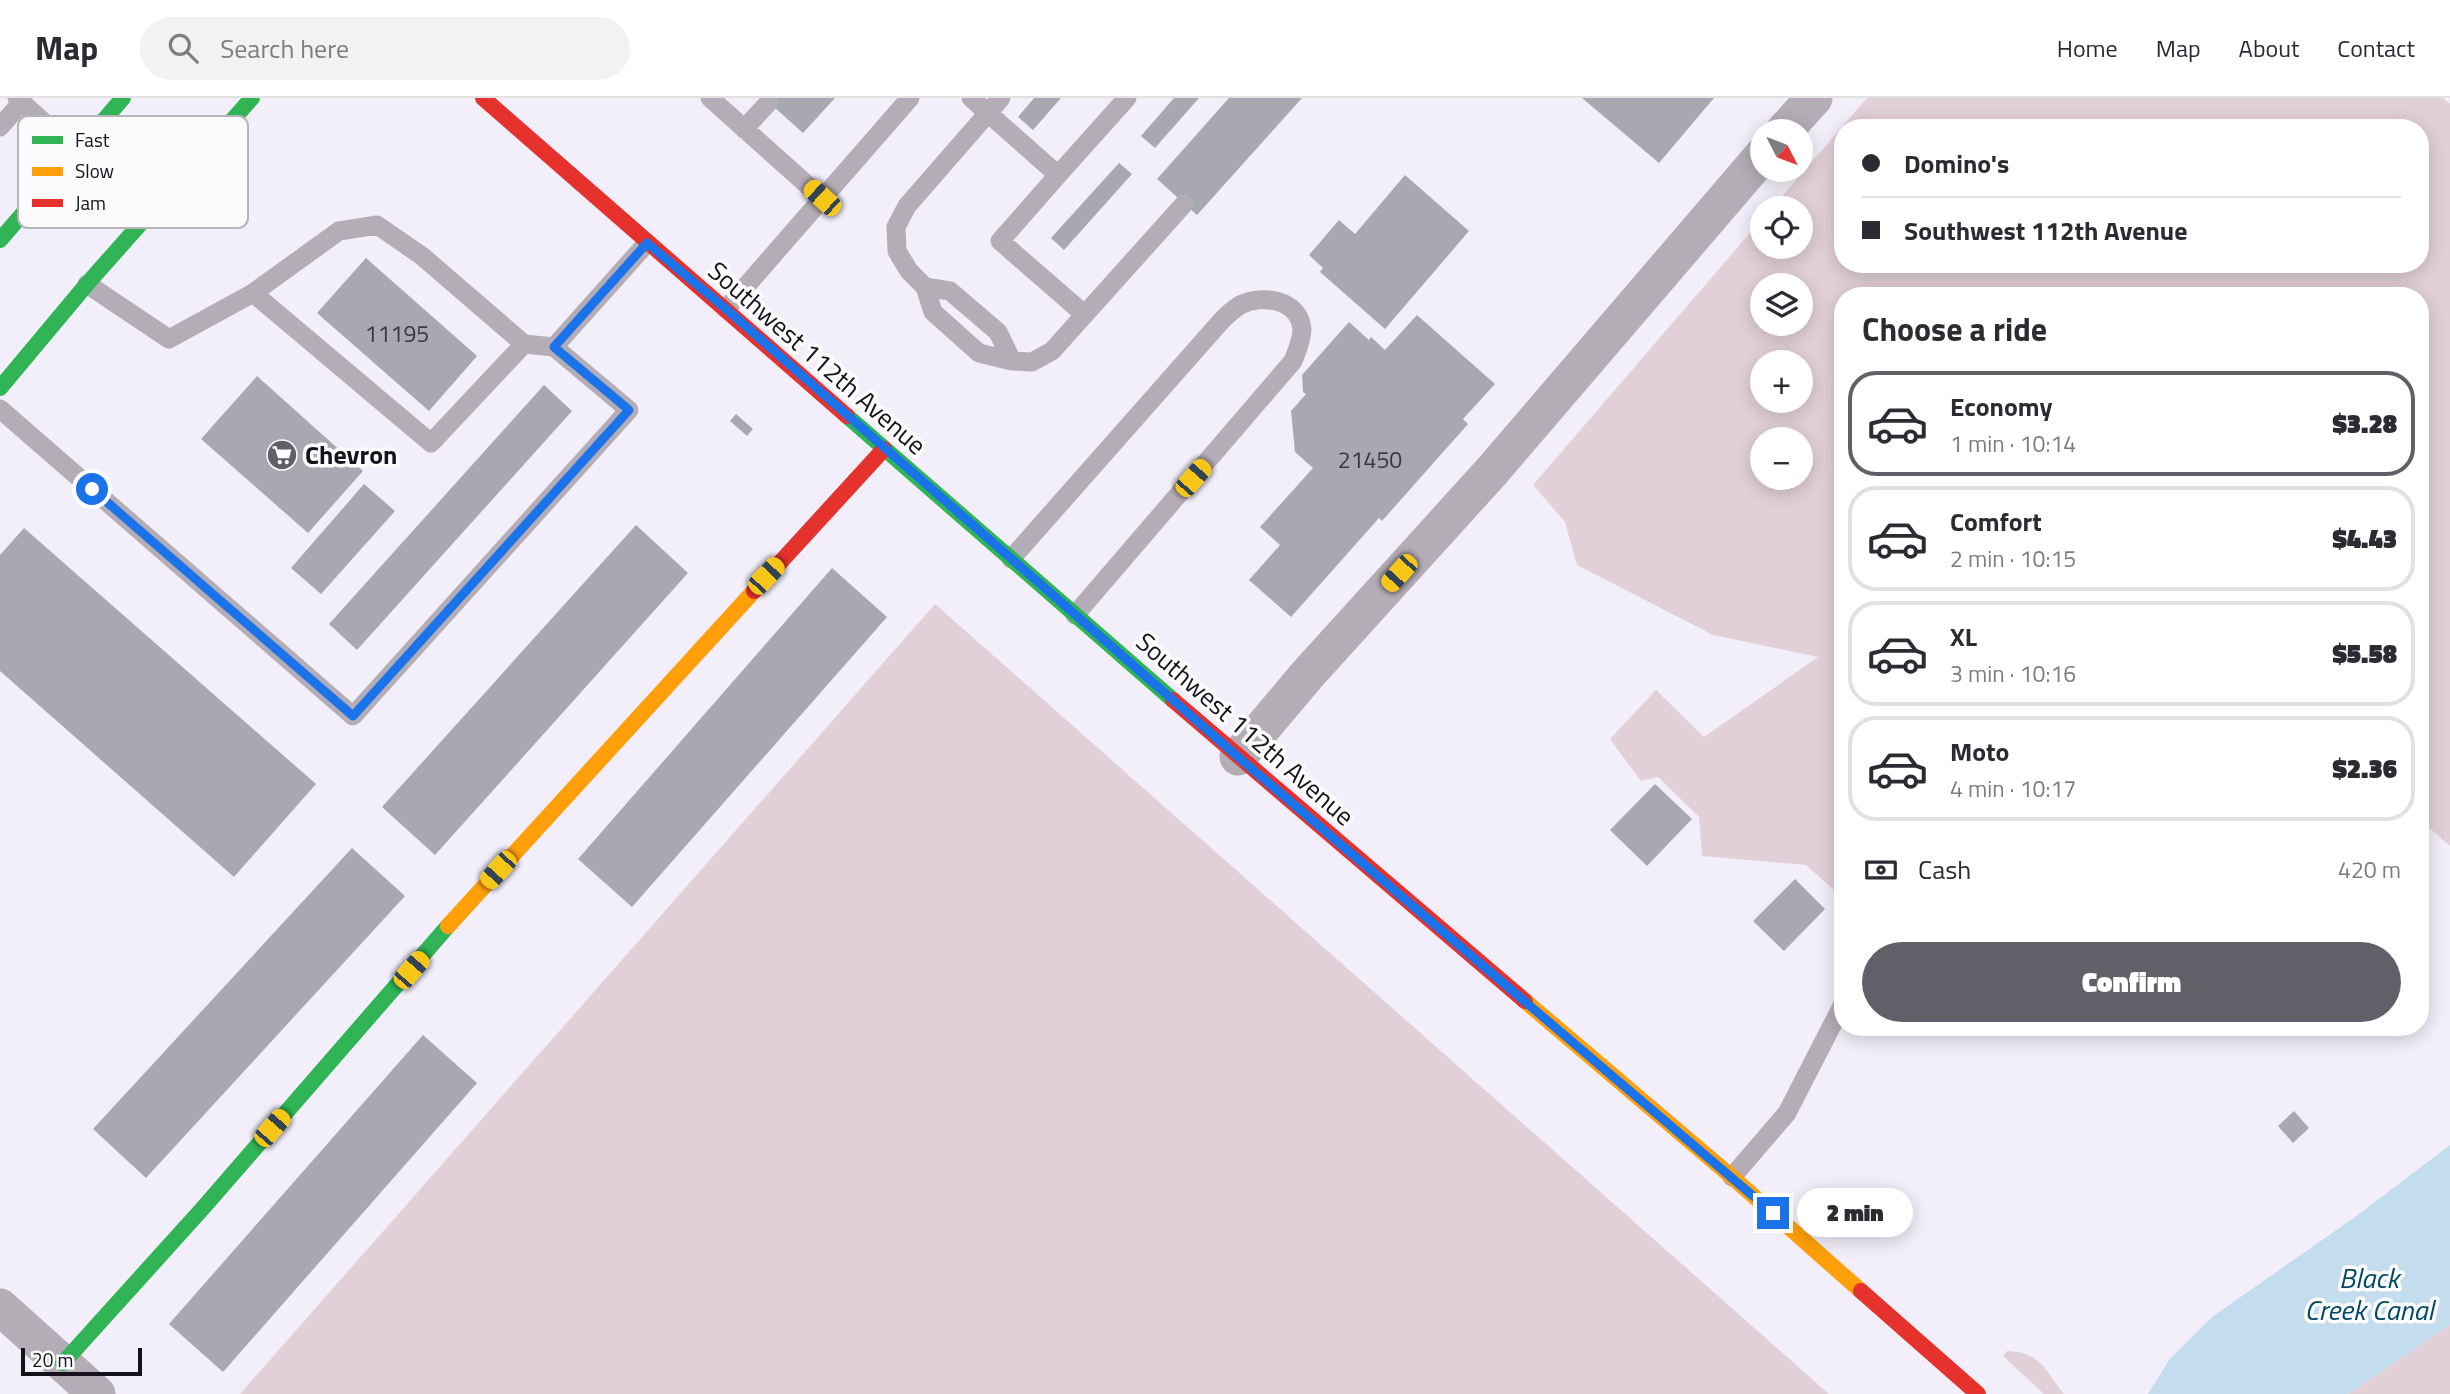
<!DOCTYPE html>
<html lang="en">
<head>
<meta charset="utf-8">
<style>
  body { margin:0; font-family:"Titillium Web",sans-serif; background:#f2f2f3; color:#2b2b33; height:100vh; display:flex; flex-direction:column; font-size:26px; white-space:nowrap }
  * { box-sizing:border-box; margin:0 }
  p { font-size:23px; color:#7c7c81 }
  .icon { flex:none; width:38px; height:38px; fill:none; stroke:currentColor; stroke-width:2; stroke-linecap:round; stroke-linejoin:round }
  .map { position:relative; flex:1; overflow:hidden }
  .drawer { position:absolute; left:1834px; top:189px; width:595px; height:749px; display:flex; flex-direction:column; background:#fff; border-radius:28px; box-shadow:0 4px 18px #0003 }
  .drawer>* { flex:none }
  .top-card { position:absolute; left:1834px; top:21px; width:595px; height:154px; border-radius:28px; box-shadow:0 4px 18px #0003; display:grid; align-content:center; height:154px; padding:0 28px; background:#fff }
  .needle { width:46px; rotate:132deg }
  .controls { position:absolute; left:1750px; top:21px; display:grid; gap:14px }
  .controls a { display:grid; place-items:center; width:63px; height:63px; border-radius:50%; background:#fff; box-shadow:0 4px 18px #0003; font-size:35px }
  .scale { position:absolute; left:21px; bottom:18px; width:121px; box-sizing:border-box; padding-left:7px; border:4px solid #14121a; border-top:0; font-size:19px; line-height:24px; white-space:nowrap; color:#14121a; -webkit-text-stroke:5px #fbfbfb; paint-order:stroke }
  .end { position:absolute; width:32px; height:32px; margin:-16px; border:9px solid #1a73e8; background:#fff; box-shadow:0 0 0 4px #fff }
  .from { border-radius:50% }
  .bubble { position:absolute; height:49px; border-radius:24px; background:#fff; box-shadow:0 4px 18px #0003; font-size:23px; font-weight:800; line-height:49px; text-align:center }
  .car { position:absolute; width:21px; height:42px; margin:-21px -10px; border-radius:9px; box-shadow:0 0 5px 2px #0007; background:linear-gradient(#f5c518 24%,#345 0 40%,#f5c518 0 76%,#345 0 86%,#f5c518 0) }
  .top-card b { display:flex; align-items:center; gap:24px; height:66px; font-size:26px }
  .top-card b+b { border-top:2px solid #e1e1e2 }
  .top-card i { width:18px; height:18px; background:#2b2b33 }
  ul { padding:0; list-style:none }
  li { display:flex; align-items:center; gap:21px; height:105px; margin:0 14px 10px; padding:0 14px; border:4px solid #e1e1e2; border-radius:28px }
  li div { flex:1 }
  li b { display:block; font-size:26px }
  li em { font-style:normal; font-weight:800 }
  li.selected { border-color:#625f68 }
  li>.icon { width:63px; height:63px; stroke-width:1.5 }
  h2 { padding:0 28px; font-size:32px; line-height:84px }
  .pay { display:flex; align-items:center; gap:18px; height:77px; padding:0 28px; font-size:26px }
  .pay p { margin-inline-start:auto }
  .primary-button { display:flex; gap:14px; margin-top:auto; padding:14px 28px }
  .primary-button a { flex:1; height:80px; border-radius:42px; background:#625f68; color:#fff; font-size:28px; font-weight:800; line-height:80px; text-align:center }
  header { display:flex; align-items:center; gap:42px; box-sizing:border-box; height:98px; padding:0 35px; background:#fff; border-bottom:2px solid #e1e1e2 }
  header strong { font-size:33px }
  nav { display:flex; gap:38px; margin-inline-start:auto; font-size:24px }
  .search { width:490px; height:63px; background:#f2f2f3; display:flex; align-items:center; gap:18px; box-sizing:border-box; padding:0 24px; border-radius:38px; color:#7c7c81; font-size:26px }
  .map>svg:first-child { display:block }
  .green { fill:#e2d0d8; fill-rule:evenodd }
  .water { fill:#c4ddee }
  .building { fill:#a8a8b1 }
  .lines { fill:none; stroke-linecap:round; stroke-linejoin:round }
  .lane { stroke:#b5adb6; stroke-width:19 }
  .street { stroke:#b5adb6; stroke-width:37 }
  .fast { stroke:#30b455; stroke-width:16 }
  .slow { stroke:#ff9f0a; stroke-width:16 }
  .jam { stroke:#e5322d; stroke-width:16 }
  .route { stroke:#1a73e8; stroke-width:9 }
  .labels { text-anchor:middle; stroke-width:7; stroke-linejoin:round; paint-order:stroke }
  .number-label { font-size:23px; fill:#393840 }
  .street-label { font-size:26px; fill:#14121a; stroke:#fbfbfb }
  .poi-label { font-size:26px; font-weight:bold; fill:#14121a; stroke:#fbfbfb; text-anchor:start }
  .water-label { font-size:28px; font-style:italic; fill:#024965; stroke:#fbfbfb }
  .key { fill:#fbfbfb; stroke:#b6b5b8; stroke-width:2 }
  .key-label { font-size:19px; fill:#14121a }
</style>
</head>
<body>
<header>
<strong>Map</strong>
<div class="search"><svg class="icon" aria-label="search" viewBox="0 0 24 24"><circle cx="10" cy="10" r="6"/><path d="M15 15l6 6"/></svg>Search here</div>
<nav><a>Home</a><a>Map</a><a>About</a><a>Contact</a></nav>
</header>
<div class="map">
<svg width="2450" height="1296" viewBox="0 0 2450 1296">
  <rect width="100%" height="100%" fill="#f2effa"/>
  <path class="green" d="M1867 0H2443L2450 6V748L2420 722V198H1843V800L1806 767 1702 758 1699 719 1658 679 1641 683 1610 641 1656 592 1704 639 1818 559 1713 537 1577 467 1565 424 1533 387 1762 121V149H1801V110H1772ZM1843 30H2420V166H1843ZM1762 187H1801V226H1762ZM1762 264H1801V303H1762ZM1762 341H1801V380H1762Z
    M935 506 1829 1296H240Z
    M2450 1227V1296H2348Z
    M2007 1253C2041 1254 2045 1272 2064 1296H2044L2003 1258Z"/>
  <path class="water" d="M2450 1047V1227L2348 1296H2148L2169 1262 2212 1219 2355 1119Z"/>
  <path class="building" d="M764 0H835L803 35Z
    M1034 0H1061L1033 32 1018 19Z
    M1174 0H1199L1155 50 1141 38Z
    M1229 0H1302L1197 117 1157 81Z
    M1582 0H1714L1659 65Z
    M1119 65 1132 76 1064 152 1051 140Z
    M1405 77 1469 133 1385 231 1320 174 1323 170 1309 157 1339 122 1355 136Z
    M366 160 477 258 429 313 317 215Z
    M1417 217 1495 286 1463 321 1468 326 1382 423 1379 420 1291 519 1249 482 1280 447 1260 429 1313 370 1295 354 1291 313 1306 296 1303 294 1302 277 1349 224 1369 242 1371 239 1385 252Z
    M257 278 363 373 308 435 201 341Z
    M544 287 572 313 357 552 329 526Z
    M736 316 753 331 747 338 730 323Z
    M364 386 395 413 321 496 291 470Z
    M636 427 688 475 435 757 382 709Z
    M24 430 316 686 234 779 0 573V457Z
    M832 470 887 519 632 809 578 761Z
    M1655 686 1692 721 1647 768 1610 732Z
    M352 750 405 798 146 1080 93 1031Z
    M1795 781 1825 811 1784 853 1753 823Z
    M423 937 477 985 223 1274 169 1226Z
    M2294 1013 2309 1030 2293 1045 2278 1028Z"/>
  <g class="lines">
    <path class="lane" d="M17 0 77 54
      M710 0 822 100
      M971 0 1058 77 1000 143 1084 216
      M1001 0 907 108 896 129 897 153 909 173 925 189 933 214 979 255 1012 263 1032 264 1052 253 1184 106
      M0 29 21 5
      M744 31 769 4
      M1058 77 1127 0
      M87 186 169 241 253 195 431 345 524 246 554 249 647 145
      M925 189 950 193 998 234 1012 263
      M253 195 339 133 377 127 422 158 524 246
      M726 211 910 0
      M0 311 353 618 629 312 554 249
      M1011 461 1223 221C1228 216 1234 211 1240 207 1262 196 1299 201 1302 231 1302 242 1297 253 1293 263L1075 517
      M1732 1079 1787 1015 1843 906"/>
    <path class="street" d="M1784 33 1814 0
      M1238 659 1307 577 1492 373 1762 58
      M0 1209 97 1296"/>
    <path class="fast" d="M0 142 123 0
      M0 290 87 186 252 0
      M847 318 1173 602
      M63 1265 203 1110 448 828"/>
    <path class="slow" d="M448 828 754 493
      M1525 903 1732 1079 1861 1193"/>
    <path class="jam" d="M483 0 847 318
      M754 493 884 351
      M1173 602 1525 903
      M1861 1193 1978 1296"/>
  </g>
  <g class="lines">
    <path class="route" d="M92 391 353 618 629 312 554 249 647 145 726 211 1238 659 1773 1115"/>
  </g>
  <defs>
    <g id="supermarket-disc" transform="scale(1.575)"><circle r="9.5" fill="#625f68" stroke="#fbfbfb"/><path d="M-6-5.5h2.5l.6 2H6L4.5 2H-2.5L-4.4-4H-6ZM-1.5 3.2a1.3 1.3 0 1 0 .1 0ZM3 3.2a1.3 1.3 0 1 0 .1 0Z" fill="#fff"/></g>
  </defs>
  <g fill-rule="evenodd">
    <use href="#supermarket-disc" x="282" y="357"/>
  </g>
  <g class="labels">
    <g class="number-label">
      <text x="397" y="244">11195</text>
      <text x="1370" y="370">21450</text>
    </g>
    <g class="street-label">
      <text transform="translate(817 260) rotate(41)" y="9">Southwest 112th Avenue</text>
      <text transform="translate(1245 631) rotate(41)" y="9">Southwest 112th Avenue</text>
    </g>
    <g class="poi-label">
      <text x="305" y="366">Chevron</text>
    </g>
    <g class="water-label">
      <text x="2369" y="1190">Black<tspan x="2369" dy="32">Creek Canal</tspan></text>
    </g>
  </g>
  <rect x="18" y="18" width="230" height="112" rx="10" class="key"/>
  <rect x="32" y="38" width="31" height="8" fill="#30b455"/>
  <rect x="32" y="69" width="31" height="9" fill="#ff9f0a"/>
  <rect x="32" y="101" width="31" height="8" fill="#e5322d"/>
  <g class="key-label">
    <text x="75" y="49">Fast</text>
    <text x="75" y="80">Slow</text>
    <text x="75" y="112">Jam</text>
  </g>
</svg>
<div class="controls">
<a><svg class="needle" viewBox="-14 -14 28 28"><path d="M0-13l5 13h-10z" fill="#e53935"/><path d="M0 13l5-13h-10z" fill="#7c7c81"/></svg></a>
<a><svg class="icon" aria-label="locate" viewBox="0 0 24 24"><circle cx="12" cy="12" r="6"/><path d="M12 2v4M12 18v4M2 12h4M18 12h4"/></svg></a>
<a><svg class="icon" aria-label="layers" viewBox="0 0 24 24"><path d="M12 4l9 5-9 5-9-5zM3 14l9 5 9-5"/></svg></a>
<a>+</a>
<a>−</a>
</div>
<div class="scale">20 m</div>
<i class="end from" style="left:92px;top:391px"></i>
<i class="end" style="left:1773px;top:1115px"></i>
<div class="bubble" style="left:1797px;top:1090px;width:116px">2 min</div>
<i class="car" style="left:822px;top:100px;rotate:312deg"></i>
<i class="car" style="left:1193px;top:380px;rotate:41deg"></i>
<i class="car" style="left:1399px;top:475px;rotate:222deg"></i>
<i class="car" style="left:766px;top:478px;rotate:43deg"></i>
<i class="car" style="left:498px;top:772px;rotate:222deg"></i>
<i class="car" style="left:411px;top:872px;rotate:41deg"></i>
<i class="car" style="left:272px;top:1030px;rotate:41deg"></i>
<div class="top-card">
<b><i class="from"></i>Domino's</b>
<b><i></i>Southwest 112th Avenue</b>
</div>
<section class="drawer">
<h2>Choose a ride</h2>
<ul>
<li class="selected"><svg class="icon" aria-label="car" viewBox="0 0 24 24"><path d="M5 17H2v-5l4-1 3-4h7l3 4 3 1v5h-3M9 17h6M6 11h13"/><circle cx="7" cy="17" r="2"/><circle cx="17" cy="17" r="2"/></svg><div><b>Economy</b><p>1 min · 10:14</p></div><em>$3.28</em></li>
<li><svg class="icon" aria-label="car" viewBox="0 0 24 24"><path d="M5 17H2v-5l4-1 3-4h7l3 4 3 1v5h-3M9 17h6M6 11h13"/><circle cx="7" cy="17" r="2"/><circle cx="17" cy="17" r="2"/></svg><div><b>Comfort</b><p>2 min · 10:15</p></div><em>$4.43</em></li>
<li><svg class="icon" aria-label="car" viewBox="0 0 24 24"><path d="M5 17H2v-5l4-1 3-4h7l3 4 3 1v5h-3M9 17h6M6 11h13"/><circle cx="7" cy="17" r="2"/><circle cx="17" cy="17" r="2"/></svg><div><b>XL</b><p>3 min · 10:16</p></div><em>$5.58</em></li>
<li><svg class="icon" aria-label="car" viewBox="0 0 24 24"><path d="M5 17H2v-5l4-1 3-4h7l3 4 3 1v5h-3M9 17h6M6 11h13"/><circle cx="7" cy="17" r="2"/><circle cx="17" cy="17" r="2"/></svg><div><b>Moto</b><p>4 min · 10:17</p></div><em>$2.36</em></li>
</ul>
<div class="pay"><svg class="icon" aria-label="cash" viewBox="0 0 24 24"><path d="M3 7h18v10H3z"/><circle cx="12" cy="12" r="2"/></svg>Cash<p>420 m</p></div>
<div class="primary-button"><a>Confirm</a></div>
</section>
</div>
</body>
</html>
